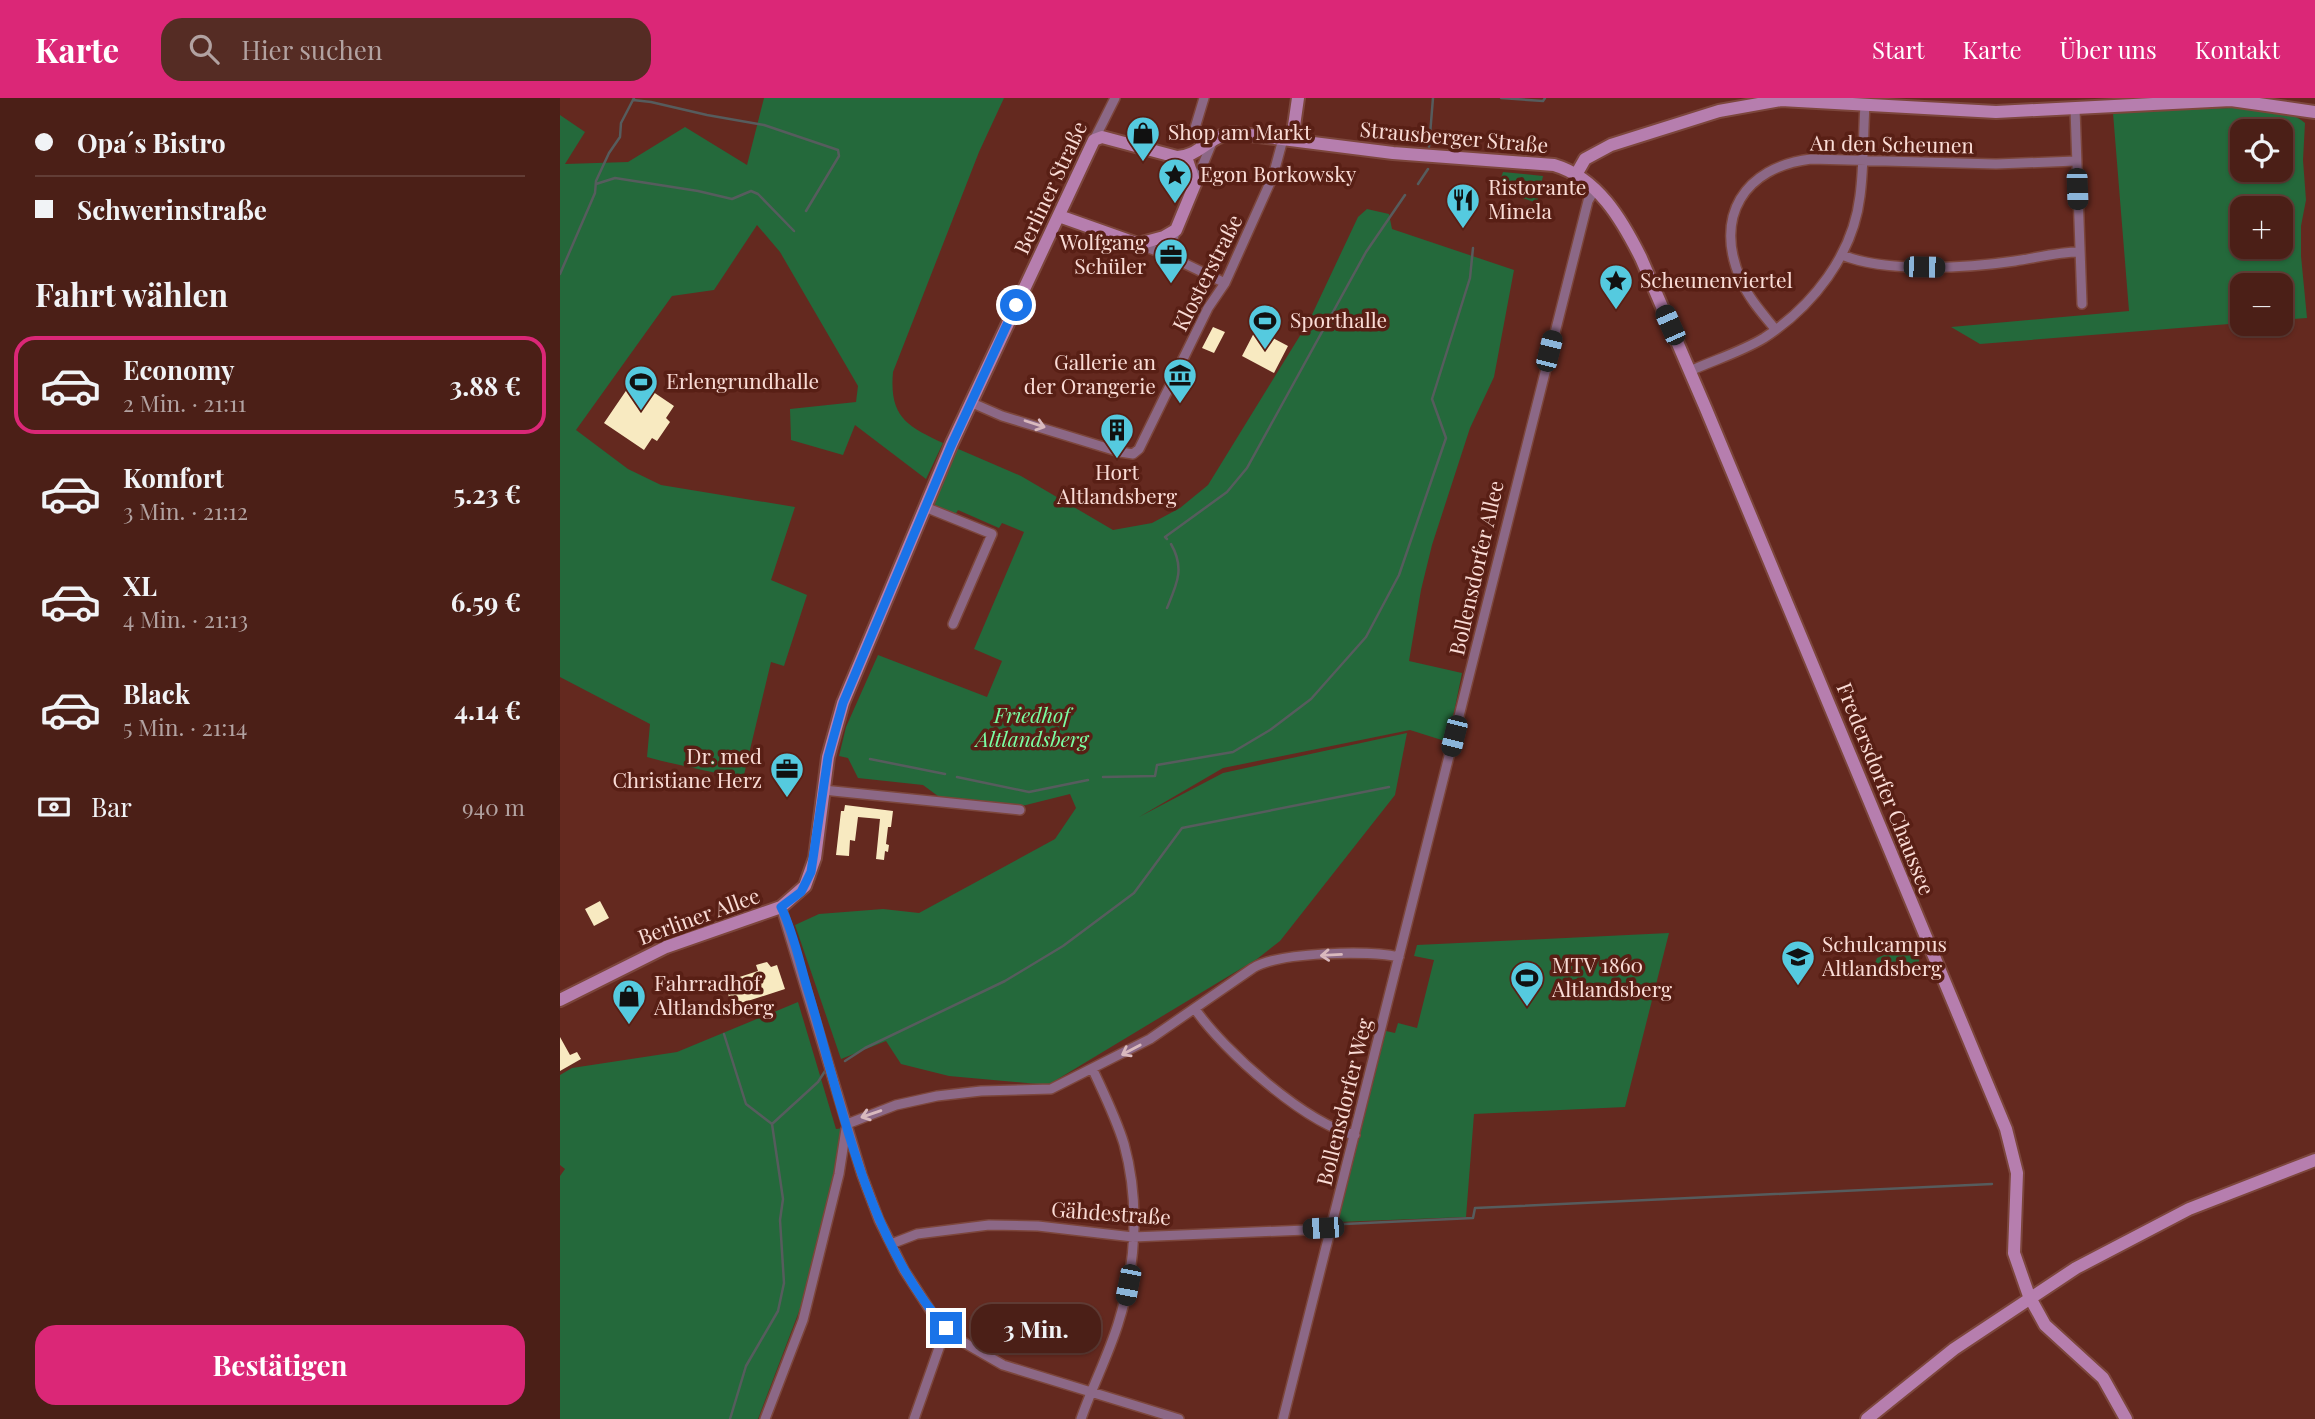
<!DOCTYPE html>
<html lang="de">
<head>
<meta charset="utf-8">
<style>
  body { margin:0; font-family:"Playfair Display",serif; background:#552c24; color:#f1f3f6; height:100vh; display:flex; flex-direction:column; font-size:26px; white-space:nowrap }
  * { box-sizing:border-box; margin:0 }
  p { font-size:23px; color:#b2a2a1 }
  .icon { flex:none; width:38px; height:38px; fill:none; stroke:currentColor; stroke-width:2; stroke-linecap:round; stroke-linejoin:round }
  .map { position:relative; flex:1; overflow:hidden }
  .sheet { display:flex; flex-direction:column; background:#4b1f17; width:560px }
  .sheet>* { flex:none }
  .hud { display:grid; align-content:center; height:154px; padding:0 35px; background:#4b1f17 }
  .controls { position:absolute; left:1670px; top:21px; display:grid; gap:14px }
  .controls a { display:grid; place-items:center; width:63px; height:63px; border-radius:14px; background:#4b1f17; box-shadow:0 2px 5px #0004,0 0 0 2px #623d36; font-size:35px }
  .end { position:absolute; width:32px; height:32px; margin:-16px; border:9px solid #1a73e8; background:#fff; box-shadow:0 0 0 4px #fff }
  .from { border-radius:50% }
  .bubble { position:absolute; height:49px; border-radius:21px; background:#4b1f17; box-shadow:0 2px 5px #0004,0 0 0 2px #623d36; font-size:23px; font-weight:700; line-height:49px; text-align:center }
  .car { position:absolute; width:21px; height:42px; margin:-21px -10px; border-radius:9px; box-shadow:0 0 5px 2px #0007; background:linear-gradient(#222 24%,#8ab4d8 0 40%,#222 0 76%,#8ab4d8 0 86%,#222 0) }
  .hud b { display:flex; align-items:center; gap:24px; height:66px; font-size:26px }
  .hud b+b { border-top:2px solid #623d36 }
  .hud i { width:18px; height:18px; background:#f1f3f6 }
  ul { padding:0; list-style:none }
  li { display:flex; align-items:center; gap:21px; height:98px; margin:0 14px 10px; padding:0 21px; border:4px solid transparent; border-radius:21px }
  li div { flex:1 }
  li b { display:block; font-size:26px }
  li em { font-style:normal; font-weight:700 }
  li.active { border-color:#db2777 }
  li>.icon { width:63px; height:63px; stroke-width:1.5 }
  h2 { padding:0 35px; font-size:32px; line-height:84px }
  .pay { display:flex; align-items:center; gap:18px; height:77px; padding:0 35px; font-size:26px }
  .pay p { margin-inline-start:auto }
  .primary-button { display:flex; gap:14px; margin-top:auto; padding:14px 35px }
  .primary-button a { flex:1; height:80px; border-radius:21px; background:#db2777; color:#fff; font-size:28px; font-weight:700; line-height:80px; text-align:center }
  header { display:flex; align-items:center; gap:42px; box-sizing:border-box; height:98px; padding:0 35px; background:#db2777; color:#fff }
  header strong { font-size:33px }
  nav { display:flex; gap:38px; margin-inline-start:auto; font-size:24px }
  .search { width:490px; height:63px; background:#552c24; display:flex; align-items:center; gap:18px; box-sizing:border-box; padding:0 24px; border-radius:21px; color:#b2a2a1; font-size:26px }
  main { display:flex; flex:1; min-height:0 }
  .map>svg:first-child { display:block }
  .green { fill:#24693b; fill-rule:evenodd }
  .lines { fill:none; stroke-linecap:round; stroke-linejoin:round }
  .stream { stroke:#565c5d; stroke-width:2.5 }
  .building { fill:#f8eac1 }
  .street-casing { stroke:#7c463c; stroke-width:12 }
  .secondary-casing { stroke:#7c463c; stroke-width:16 }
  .street { stroke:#8c6886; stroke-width:9 }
  .secondary { stroke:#b67eae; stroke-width:12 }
  .oneway { stroke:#d9b9be }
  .route { stroke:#1a73e8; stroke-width:9 }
  .labels { text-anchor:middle; stroke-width:7; stroke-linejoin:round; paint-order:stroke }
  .poi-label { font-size:21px; fill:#fadcd6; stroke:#581f15; text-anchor:start }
  .street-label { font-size:21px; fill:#fadcd6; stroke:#581f15 }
  .park-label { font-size:21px; font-style:italic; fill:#7afda2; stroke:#581f15 }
</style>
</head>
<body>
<header>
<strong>Karte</strong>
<div class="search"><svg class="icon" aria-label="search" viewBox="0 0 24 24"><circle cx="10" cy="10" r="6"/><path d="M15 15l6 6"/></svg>Hier suchen</div>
<nav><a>Start</a><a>Karte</a><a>Über uns</a><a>Kontakt</a></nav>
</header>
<main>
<section class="sheet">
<div class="hud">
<b><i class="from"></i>Opa´s Bistro</b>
<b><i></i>Schwerinstraße</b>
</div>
<h2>Fahrt wählen</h2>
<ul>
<li class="active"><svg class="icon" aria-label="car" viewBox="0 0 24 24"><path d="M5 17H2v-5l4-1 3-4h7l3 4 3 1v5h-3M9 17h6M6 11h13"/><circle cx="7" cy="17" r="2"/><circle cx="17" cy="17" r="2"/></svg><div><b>Economy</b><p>2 Min. · 21:11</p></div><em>3.88 €</em></li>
<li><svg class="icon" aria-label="car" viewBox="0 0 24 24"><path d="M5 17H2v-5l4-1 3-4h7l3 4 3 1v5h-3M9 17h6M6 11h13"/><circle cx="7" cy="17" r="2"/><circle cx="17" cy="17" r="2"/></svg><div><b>Komfort</b><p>3 Min. · 21:12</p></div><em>5.23 €</em></li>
<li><svg class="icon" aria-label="car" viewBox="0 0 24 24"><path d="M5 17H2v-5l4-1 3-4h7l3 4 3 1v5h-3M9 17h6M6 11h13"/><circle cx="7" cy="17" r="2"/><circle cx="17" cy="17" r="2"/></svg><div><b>XL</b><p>4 Min. · 21:13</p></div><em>6.59 €</em></li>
<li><svg class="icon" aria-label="car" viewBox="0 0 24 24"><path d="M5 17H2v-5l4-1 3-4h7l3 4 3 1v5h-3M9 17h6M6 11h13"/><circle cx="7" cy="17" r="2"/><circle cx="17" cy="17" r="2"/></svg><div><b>Black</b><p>5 Min. · 21:14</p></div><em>4.14 €</em></li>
</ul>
<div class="pay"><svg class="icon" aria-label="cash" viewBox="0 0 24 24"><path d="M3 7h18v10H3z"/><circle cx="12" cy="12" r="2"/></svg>Bar<p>940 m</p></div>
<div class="primary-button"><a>Bestätigen</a></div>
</section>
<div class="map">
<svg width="1755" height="1321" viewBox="0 0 1755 1321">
  <rect width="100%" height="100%" fill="#64291f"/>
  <path class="green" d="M204 0H444L419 54 333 274C329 319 347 328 383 345L366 381 295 327 283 357 231 342 230 311 296 304 298 288 220 154 197 127 154 192 112 198 16 332 68 371 101 387 235 409 211 482 247 497 224 568 211 564 183 681C151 673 119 668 87 659L90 626 0 579V17L25 34 5 66 68 64 125 29 187 67Z
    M1653 10C1680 11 1724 6 1745 25L1743 62 1746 102 1741 128V158L1747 220 1720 222V187H1682V225L1420 246 1391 229 1569 213 1553 15ZM1682 33H1720V72H1682ZM1682 110H1720V149H1682Z
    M943 74 983 78 977 105 937 91Z
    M807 111 829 116 832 131 954 172 934 279 910 330 872 447 861 492 849 563 902 575 888 644 850 632 663 670 579 719 663 675 847 635 835 697 720 843 697 861 488 987 389 978 341 966 326 943 281 961 235 827 259 816 323 811 359 815 495 741 516 710 510 696 458 709 382 701 363 687 298 680 288 660 279 658 286 629 318 557 427 599 442 563 414 551 464 434 442 425 439 430 398 412 395 417 376 409 374 406 396 350 461 378 553 432 592 425 620 410 648 387 749 223 798 119Z
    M1109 835 1065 1009 914 1016 906 1119 778 1124 826 933 835 935 838 925 857 930 874 862 854 858 857 847Z
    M1358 843 1361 851 1359 863C1345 879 1331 878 1313 870L1317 860Z
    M238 904 276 1031 285 1030 251 1182 198 1321H0V1078L5 1071 0 1067V977L12 970 117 954Z"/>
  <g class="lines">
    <path class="stream" d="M941 0 983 3 985 0
      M73 2 91 4 147 17 204 27 278 52 279 58 246 113
      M869 49 873 0
      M36 86 55 80 138 93 172 101 191 93 198 96 234 133
      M858 86 868 71
      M0 176 35 95 36 83 49 55 60 39 61 25 74 0
      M607 441 605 439 667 394 687 370 806 154 845 97
      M607 510C617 486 625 470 611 446
      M310 661 385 676
      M397 679 469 694 528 682
      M543 679 595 678 597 667 673 654 710 632 751 601 806 539 839 477 886 340 872 301 910 180 913 150
      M159 906 161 916
      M164 936 186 1006 212 1026 223 1101 220 1122 224 1185 218 1213 186 1268 170 1321
      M285 963 305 950 445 883 503 848 574 795 622 730 829 689
      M212 1026 258 984 267 970
      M784 1126 913 1120 915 1110 1432 1086"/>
  </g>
  <path class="building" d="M653 229 665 234 654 255 642 250Z
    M696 231 728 248 714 275 682 258Z
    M74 281 114 308 106 320 110 324 97 343 92 340 84 352 44 325Z
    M285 707 333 713 331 729H328L326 746 329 747 328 754 325 753 324 762 316 761 320 721 298 719 295 743 290 742 289 758 276 757 281 713H284Z
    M40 803 49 820 34 828 25 811Z
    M207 864 211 869 217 867 225 891 172 908 164 884 198 873 196 867Z
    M0 939 10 957 17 954 21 961 0 973Z"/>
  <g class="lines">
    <g class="street-casing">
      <path id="street" d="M1515 11 1522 206
        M534 42 555 0
        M642 48 635 30 644 0
        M635 86 653 42
        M578 146 607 157 665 185
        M607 157 616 132
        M1282 157C1326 175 1408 170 1455 163 1476 160 1498 154 1519 154
        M1215 231C1203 216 1189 201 1181 182 1153 119 1184 69 1251 61L1436 66 1516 63
        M1130 273C1154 262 1181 254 1204 240 1253 208 1293 157 1300 98 1304 68 1303 37 1305 7
        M410 304 442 318 560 354 573 356 579 351 648 210 665 185 713 78 723 41
        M365 409 432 436 393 526
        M263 692 460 712
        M221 809 302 1077 319 1122 344 1172 372 1215 403 1244 443 1267 619 1321
        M635 911C664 953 746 1026 795 1037
        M287 1026 336 1007 377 998 421 993 491 991 590 941 693 870C719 854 809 852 839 859
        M331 1146 357 1136 429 1127 478 1128 573 1139 770 1131
        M205 1321 243 1222 279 1076 286 1031
        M354 1321 386 1230
        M521 1321C532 1289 548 1258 558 1226 576 1169 580 1104 564 1046 556 1020 544 996 533 972
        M723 1321 1028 103 1035 91"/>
    </g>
    <g class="secondary-casing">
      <path id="secondary" d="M732 42 738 0
        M1017 75 1025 61 1051 47 1159 13 1221 2 1436 14 1671 2 1755 14
        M499 118 578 146 604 139 616 132 635 86 626 59
        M0 902 106 849 221 809 245 788 255 760 268 659 283 605 392 345 534 42 542 39 617 59C639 59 649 37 674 35L833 55 994 67C1038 80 1062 122 1081 160L1146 311 1446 1031 1457 1075 1454 1155 1469 1198 1485 1227 1543 1280 1566 1321
        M1307 1321 1394 1251 1516 1170 1629 1111 1755 1062"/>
    </g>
    <use href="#street" class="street"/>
    <use href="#secondary" class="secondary"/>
  </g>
  <defs><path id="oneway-shaft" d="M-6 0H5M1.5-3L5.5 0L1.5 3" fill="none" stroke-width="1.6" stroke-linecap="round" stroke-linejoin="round" transform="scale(1.75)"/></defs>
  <g class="oneway">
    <use href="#oneway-shaft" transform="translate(475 326) rotate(18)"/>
    <use href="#oneway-shaft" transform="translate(771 857) rotate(177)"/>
    <use href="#oneway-shaft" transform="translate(571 952) rotate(152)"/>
    <use href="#oneway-shaft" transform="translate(311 1016) rotate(161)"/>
  </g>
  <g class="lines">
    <path class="route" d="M386 1230C307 1143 282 1006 249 896 240 867 234 835 221 809L241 794 251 774 268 659 283 605 391 348 456 207"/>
  </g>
  <defs>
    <g id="shop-pin" transform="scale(1.75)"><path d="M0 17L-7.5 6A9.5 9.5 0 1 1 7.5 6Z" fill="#55cadf" stroke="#581f15"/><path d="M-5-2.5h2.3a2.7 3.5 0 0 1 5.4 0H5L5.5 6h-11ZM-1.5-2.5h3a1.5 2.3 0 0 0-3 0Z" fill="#111"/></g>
    <g id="sight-pin" transform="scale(1.75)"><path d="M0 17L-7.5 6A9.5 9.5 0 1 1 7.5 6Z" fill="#55cadf" stroke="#581f15"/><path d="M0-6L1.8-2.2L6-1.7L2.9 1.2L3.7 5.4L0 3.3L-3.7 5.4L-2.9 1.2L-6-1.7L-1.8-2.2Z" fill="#111"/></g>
    <g id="restaurant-pin" transform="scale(1.75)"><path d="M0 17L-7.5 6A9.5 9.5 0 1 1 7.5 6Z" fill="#55cadf" stroke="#581f15"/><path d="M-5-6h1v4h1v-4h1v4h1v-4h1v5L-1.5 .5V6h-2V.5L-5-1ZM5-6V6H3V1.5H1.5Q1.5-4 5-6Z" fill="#111"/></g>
    <g id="office-pin" transform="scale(1.75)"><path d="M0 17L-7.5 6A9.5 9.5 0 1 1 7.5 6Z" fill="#55cadf" stroke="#581f15"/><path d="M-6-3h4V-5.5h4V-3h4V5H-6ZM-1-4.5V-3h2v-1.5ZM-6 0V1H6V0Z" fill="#111"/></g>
    <g id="stadium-pin" transform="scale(1.75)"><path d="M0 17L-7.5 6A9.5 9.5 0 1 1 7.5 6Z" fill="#55cadf" stroke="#581f15"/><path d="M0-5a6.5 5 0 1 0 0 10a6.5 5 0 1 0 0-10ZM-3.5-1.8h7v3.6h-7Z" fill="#111"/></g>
    <g id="museum-pin" transform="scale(1.75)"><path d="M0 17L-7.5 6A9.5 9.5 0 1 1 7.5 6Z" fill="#55cadf" stroke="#581f15"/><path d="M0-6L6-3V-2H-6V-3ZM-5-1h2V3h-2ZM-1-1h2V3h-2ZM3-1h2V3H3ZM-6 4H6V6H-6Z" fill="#111"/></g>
    <g id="building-pin" transform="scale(1.75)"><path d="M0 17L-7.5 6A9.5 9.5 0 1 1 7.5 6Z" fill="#55cadf" stroke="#581f15"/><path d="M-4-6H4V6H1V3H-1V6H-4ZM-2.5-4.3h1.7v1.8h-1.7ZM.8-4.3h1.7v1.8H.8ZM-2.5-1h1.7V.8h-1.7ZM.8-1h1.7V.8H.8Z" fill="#111"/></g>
    <g id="school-pin" transform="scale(1.75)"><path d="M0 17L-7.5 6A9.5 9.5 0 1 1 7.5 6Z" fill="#55cadf" stroke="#581f15"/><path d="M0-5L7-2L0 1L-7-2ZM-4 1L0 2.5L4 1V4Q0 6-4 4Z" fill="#111"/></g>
  </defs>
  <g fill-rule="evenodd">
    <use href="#shop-pin" x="583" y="35"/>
    <use href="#sight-pin" x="615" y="77"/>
    <use href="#restaurant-pin" x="903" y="102"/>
    <use href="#office-pin" x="611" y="157"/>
    <use href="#sight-pin" x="1056" y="183"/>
    <use href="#stadium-pin" x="705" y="223"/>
    <use href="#museum-pin" x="620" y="277"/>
    <use href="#stadium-pin" x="81" y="284"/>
    <use href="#building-pin" x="557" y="332"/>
    <use href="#office-pin" x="227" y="671"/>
    <use href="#school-pin" x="1238" y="859"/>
    <use href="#stadium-pin" x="967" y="880"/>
    <use href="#shop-pin" x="69" y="898"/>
  </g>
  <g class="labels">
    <g class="poi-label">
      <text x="608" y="42">Shop am Markt</text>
      <text x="640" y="84">Egon Borkowsky</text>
      <text x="928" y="97">Ristorante<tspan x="928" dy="24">Minela</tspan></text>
      <text x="586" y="152" text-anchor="end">Wolfgang<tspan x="586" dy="24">Schüler</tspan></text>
      <text x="1080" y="190">Scheunenviertel</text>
      <text x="730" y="230">Sporthalle</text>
      <text x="596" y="272" text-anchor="end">Gallerie an<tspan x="596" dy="24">der Orangerie</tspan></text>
      <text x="106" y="291">Erlengrundhalle</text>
      <text x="557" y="382" text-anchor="middle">Hort<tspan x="557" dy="24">Altlandsberg</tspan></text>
      <text x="202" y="666" text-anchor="end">Dr. med<tspan x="202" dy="24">Christiane Herz</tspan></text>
      <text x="1262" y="854">Schulcampus<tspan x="1262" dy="24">Altlandsberg</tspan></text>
      <text x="992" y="875">MTV 1860<tspan x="992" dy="24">Altlandsberg</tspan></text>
      <text x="94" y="893">Fahrradhof<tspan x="94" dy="24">Altlandsberg</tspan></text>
    </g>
    <g class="street-label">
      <text transform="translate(894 40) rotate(5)" y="7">Strausberger Straße</text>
      <text transform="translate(1332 47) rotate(1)" y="7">An den Scheunen</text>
      <text transform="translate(491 90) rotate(-65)" y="7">Berliner Straße</text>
      <text transform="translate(648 175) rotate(-63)" y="7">Klosterstraße</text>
      <text transform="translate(917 470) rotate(-77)" y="7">Bollensdorfer Allee</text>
      <text transform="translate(1325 691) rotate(68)" y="7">Fredersdorfer Chaussee</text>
      <text transform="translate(139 819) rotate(-20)" y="7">Berliner Allee</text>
      <text transform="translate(785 1004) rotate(-76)" y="7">Bollensdorfer Weg</text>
      <text transform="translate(551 1116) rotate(4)" y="7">Gähdestraße</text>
    </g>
    <g class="park-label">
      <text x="472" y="625">Friedhof<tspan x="472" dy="24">Altlandsberg</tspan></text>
    </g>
  </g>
</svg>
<div class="controls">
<a><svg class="icon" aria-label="locate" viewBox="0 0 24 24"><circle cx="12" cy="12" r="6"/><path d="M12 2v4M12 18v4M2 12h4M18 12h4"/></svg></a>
<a>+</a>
<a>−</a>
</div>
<i class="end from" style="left:456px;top:207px"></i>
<i class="end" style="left:386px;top:1230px"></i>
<div class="bubble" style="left:411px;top:1206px;width:130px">3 Min.</div>
<i class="car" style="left:1517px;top:91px;rotate:178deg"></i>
<i class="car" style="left:1364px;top:169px;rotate:91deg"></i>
<i class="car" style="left:1110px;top:227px;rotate:336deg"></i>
<i class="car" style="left:989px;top:253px;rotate:14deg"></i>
<i class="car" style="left:894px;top:638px;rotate:194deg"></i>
<i class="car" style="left:763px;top:1130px;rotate:267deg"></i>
<i class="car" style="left:568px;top:1187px;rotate:191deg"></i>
</div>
</main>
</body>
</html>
